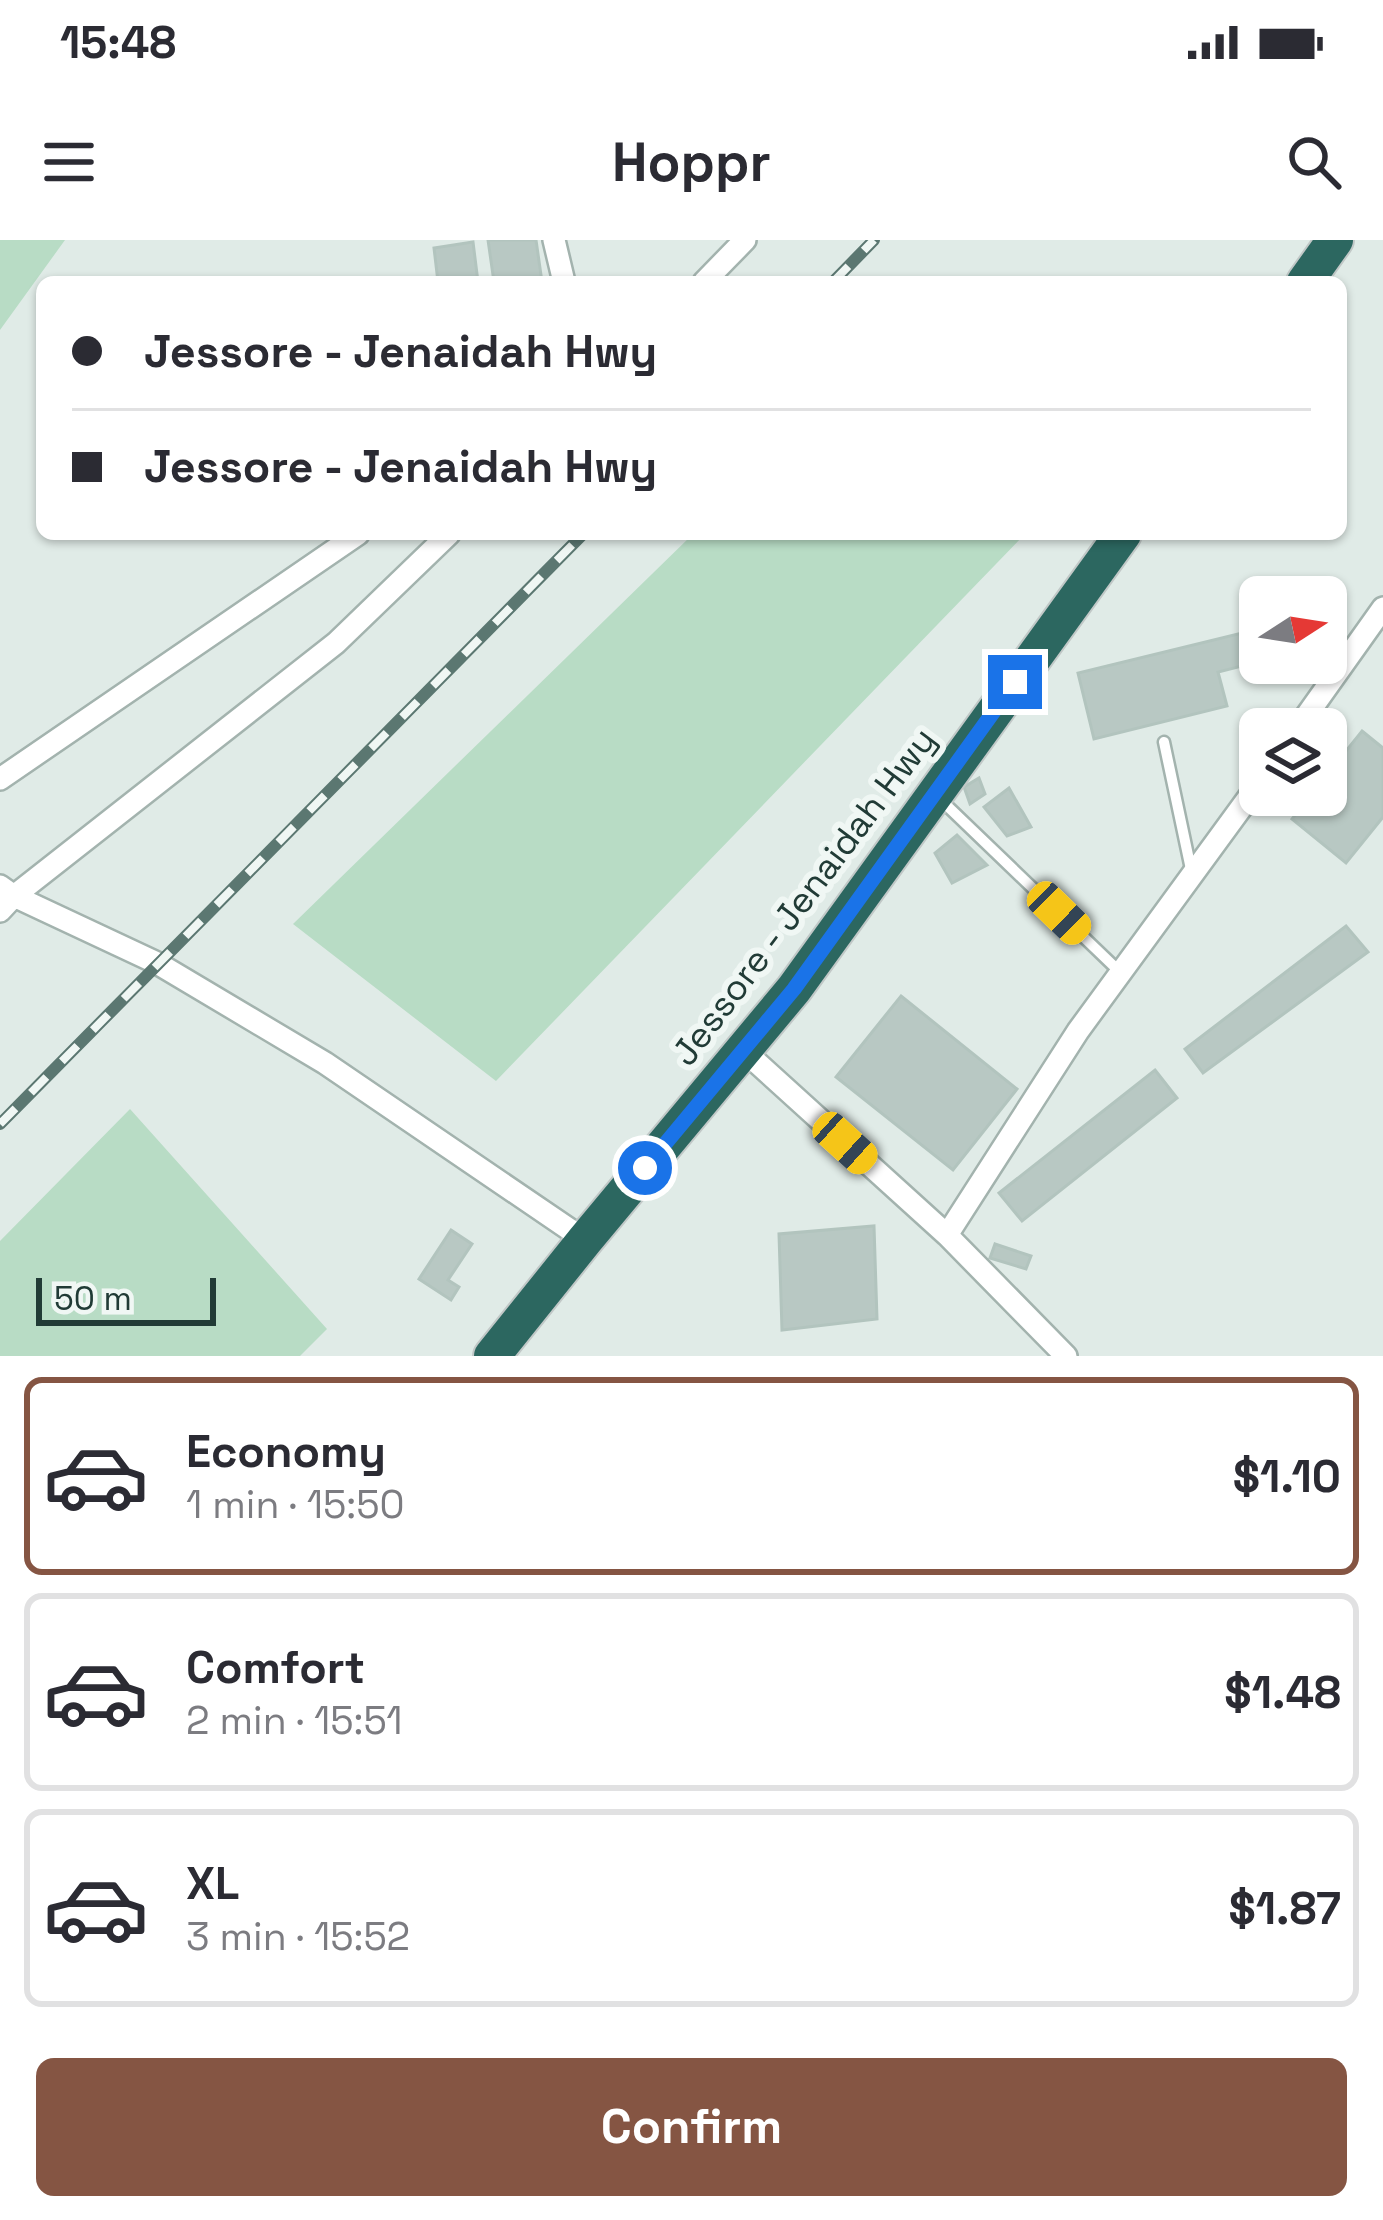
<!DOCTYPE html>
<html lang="en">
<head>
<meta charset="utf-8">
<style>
  body { margin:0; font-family:"Space Grotesk",sans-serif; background:#f7f7f7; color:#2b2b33; height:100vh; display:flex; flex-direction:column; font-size:45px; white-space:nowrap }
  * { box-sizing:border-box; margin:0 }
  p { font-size:39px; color:#7c7c81 }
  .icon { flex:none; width:66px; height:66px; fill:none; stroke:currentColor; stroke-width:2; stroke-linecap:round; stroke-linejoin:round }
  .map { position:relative; height:1116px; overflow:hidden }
  .details { display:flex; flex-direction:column; background:#fff; flex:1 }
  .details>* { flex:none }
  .top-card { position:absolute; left:36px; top:36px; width:1311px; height:264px; border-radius:18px; box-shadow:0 3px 9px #0004; display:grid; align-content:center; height:264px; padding:0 36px; background:#fff }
  .needle { width:78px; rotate:78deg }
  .controls { position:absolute; left:1239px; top:336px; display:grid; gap:24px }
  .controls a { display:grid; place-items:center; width:108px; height:108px; border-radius:18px; background:#fff; box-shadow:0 3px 9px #0004; font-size:60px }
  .scale { position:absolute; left:36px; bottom:30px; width:180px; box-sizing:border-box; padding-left:12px; border:6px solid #213b36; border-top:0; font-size:33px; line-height:42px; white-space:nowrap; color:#213b36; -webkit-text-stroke:9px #f0f7f4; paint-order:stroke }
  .end { position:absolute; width:54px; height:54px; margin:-27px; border:15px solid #1a73e8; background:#fff; box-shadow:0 0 0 6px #fff }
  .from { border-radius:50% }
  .car { position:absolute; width:36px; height:72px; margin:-36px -18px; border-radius:15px; box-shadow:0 0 9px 3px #0007; background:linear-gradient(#f5c518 24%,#345 0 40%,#f5c518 0 76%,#345 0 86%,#f5c518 0) }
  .top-card b { display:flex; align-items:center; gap:42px; height:114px; font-size:45px }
  .top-card b+b { border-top:3px solid #e1e1e2 }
  .top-card i { width:30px; height:30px; background:#2b2b33 }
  ul { padding:21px 0 0; list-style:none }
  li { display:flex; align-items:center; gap:36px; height:198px; margin:0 24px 18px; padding:0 12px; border:6px solid #e1e1e2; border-radius:18px }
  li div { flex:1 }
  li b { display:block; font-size:45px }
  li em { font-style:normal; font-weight:600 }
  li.selected { border-color:#855543 }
  li>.icon { width:108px; height:108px; stroke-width:1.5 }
  .action { display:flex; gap:24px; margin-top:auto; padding:24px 36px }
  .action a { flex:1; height:138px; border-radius:18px; background:#855543; color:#fff; font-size:48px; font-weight:600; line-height:138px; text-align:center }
  .status { display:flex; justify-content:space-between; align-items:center; height:84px; padding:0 60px; background:#fff; direction:ltr }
  .status svg { height:33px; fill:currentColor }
  header { display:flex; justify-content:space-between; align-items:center; height:156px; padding:0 36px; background:#fff; font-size:54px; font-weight:600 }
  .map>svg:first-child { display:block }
  .green { fill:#b8dcc5 }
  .building { fill:#b8c8c3; stroke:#b2c4be; stroke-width:3 }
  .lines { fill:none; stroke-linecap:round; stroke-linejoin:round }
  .lane-casing { stroke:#a3b3ae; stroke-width:15 }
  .street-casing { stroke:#a3b3ae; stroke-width:26 }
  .highway-casing { stroke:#c1c8c7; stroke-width:40 }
  .lane { stroke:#fff; stroke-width:10 }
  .street { stroke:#fff; stroke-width:21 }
  .highway { stroke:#2c6760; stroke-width:36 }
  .rail-casing { stroke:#5b7771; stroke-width:12 }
  .rail { stroke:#f0f7f4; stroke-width:8; stroke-dasharray:22; stroke-linecap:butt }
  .route { stroke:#1a73e8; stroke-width:15 }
  .labels { text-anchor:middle; stroke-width:12; stroke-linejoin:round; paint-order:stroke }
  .street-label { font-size:36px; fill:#213b36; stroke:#f0f7f4 }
</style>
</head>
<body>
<div class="status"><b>15:48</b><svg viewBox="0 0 49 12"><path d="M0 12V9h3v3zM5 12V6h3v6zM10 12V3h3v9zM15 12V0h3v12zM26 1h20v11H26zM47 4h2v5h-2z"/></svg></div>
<header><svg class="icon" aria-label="menu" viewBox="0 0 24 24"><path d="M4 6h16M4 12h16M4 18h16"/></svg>Hoppr<svg class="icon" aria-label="search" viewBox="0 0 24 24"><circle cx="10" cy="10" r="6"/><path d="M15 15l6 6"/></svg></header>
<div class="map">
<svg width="1383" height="1116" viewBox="0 0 1383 1116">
  <rect width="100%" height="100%" fill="#e0ebe7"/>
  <path class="green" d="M0 0H65L0 90Z
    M693 294H1025L496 841 293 684Z
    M130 869 327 1089 300 1116H0V1001Z"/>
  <path class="building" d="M488 0H536L542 42H494Z
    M473 2 478 42H438L434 8Z
    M1242 393 1250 424 1218 432 1227 466 1094 499 1078 433Z
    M1362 491 1383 508V577L1346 623 1292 579 1311 555H1326V536Z
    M979 538 985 554 970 564 964 547Z
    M1009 548 1031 587 1007 596 984 567Z
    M957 595 987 625 952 643 935 613Z
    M1346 686 1368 712 1203 833 1185 809Z
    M901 756 1017 849 953 930 836 837Z
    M1155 830 1177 858 1022 981 999 953Z
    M874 986 877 1079 782 1090 779 994Z
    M451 990 472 1004 448 1040 459 1047 451 1060 419 1039Z
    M995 1004 1031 1016 1026 1029 990 1018Z"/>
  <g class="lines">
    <g class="lane-casing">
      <path id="lane" d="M1164 502 1192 634
        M941 560 1121 733"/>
    </g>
    <g class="street-casing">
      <path id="street" d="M554 0 564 42
        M704 42 745 0
        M1297 489 1383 368
        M0 539 358 294
        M0 646 14 656 157 723 325 823 585 1000
        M0 671 14 656 336 403 449 294
        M743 810 947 995 1066 1116
        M947 995 1078 791 1260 542"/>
    </g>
    <g class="highway-casing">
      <path id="highway" d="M1305 42 1335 0
        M492 1116 585 1000 794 749 1123 294"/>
    </g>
    <use href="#lane" class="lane"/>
    <use href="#street" class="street"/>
    <use href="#highway" class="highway"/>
    <g class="rail-casing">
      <path id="rail" d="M833 42 874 0
        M0 884 583 294"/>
    </g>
    <use href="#rail" class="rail"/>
  </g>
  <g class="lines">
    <path class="route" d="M645 928 794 749 1015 442"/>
  </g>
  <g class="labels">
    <g class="street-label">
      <text transform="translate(803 656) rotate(-53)" y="13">Jessore - Jenaidah Hwy</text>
    </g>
  </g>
</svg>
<div class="controls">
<a><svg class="needle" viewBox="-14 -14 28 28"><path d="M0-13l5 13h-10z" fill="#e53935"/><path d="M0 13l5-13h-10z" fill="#7c7c81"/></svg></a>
<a><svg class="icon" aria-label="layers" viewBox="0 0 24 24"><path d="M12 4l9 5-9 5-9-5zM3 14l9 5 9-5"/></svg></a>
</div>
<div class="scale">50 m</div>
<i class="end from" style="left:645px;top:928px"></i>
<i class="end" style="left:1015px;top:442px"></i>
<i class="car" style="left:1059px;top:673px;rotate:134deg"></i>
<i class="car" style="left:845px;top:903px;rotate:132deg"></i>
<div class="top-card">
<b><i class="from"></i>Jessore - Jenaidah Hwy</b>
<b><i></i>Jessore - Jenaidah Hwy</b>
</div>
</div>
<section class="details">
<ul>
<li class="selected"><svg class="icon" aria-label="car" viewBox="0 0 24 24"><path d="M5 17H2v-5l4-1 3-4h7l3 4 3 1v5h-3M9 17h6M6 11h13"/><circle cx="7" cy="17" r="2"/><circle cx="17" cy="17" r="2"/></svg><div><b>Economy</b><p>1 min · 15:50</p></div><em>$1.10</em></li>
<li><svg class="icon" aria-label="car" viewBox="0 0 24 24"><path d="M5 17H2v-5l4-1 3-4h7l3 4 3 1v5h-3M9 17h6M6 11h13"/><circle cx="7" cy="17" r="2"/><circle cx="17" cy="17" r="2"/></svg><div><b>Comfort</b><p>2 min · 15:51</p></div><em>$1.48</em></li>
<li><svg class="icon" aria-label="car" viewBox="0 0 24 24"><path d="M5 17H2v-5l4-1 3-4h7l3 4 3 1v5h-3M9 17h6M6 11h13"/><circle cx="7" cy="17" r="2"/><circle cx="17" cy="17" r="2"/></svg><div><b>XL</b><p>3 min · 15:52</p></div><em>$1.87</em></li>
</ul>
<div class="action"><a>Confirm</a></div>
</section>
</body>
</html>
